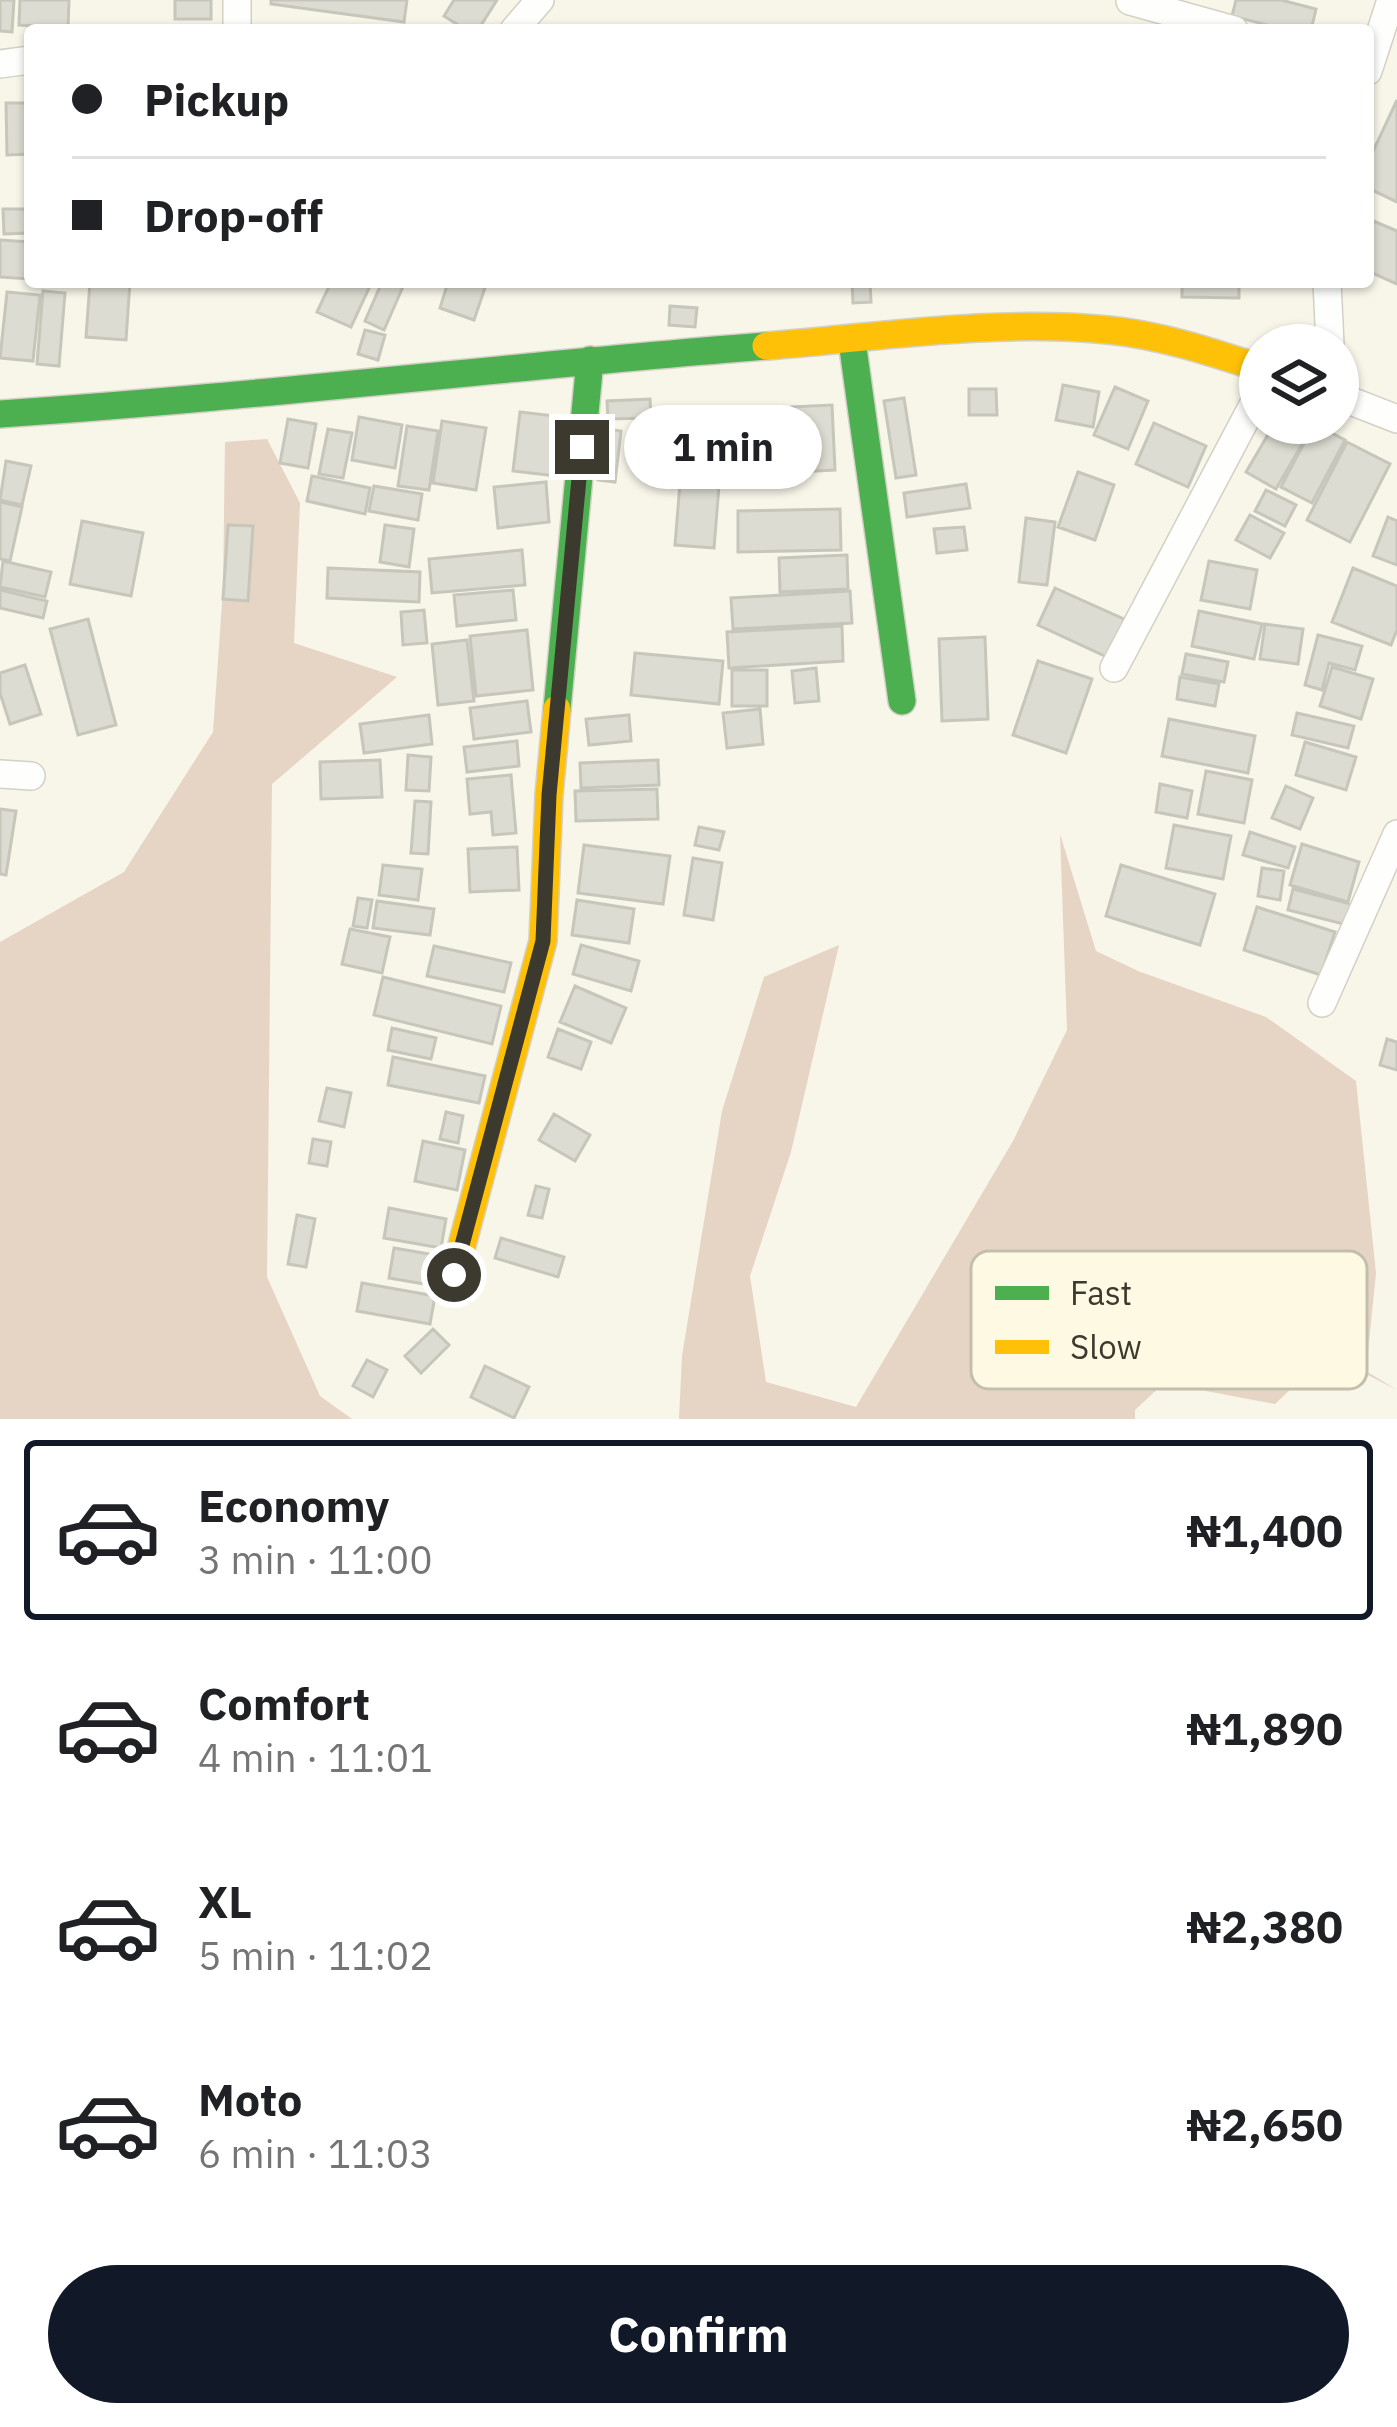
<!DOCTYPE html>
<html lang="en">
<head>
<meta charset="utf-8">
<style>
  body { margin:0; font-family:"IBM Plex Sans",sans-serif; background:#f2f2f2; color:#202124; height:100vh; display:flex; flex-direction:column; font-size:45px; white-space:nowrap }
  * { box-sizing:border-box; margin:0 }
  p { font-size:39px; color:#757577 }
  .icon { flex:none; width:66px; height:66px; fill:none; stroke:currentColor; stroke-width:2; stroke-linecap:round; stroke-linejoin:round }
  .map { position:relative; height:1419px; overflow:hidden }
  .side { display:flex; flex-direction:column; background:#fff; flex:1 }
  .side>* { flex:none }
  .guide { position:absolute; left:24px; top:24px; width:1350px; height:264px; border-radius:12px; box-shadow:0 3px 9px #0004; display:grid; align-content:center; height:264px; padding:0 48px; background:#fff }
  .tools { position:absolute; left:1239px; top:324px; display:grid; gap:24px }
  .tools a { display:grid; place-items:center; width:120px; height:120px; border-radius:50%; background:#fff; box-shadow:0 3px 9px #0004; font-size:60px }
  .end { position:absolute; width:54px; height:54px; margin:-27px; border:15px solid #3c392e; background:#fff; box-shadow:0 0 0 6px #fff }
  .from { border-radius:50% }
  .bubble { position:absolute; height:84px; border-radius:42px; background:#fff; box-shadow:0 3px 9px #0004; font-size:39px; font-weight:800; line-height:84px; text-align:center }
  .guide b { display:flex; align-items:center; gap:42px; height:114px; font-size:45px }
  .guide b+b { border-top:3px solid #e0e0e0 }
  .guide i { width:30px; height:30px; background:#202124 }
  ul { padding:21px 0 0; list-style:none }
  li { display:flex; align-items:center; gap:36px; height:180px; margin:0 24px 18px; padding:0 24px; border:6px solid transparent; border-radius:12px }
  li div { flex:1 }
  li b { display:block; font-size:45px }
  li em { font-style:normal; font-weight:800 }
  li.active { border-color:#111827 }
  li>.icon { width:108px; height:108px; stroke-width:1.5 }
  .action { display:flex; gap:24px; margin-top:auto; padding:24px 48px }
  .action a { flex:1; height:138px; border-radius:72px; background:#111827; color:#fff; font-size:48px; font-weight:800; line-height:138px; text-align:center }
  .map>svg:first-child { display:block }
  .forest { fill:#e6d4c4 }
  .building { fill:#dddcd2; stroke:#c6c6bb; stroke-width:3 }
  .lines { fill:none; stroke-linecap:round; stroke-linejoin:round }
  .street-casing { stroke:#d3d0c6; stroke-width:30 }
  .fast-casing { stroke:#d3d0c6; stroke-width:30 }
  .slow-casing { stroke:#d3d0c6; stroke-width:30 }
  .street { stroke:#fefefc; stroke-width:27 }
  .fast { stroke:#4caf50; stroke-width:27 }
  .slow { stroke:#ffc107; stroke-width:27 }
  .route { stroke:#3c392e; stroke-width:15 }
  .key { fill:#fef9e3; stroke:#c4bfad; stroke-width:3 }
  .key-label { font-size:33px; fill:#3c392e }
</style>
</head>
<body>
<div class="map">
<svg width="1397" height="1419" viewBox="0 0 1397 1419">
  <rect width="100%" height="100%" fill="#f8f5e9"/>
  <path class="forest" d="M267 439 300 503 294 643 397 677 272 784 267 1277 320 1396 352 1419H0V942L124 872 213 732 223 589 225 442Z
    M1060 834 1096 951 1138 971 1266 1017 1356 1081 1376 1273 1366 1371 1397 1390 1327 1354 1275 1404 1164 1383 1135 1410V1419H679L682 1356 722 1111 764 977 839 945 791 1152 750 1276 766 1382 856 1407 1013 1141 1067 1030Z"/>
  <path class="building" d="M0 0H14L12 32 0 31Z
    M20 0H69L68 28 19 25Z
    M175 0H211V19H175Z
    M271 0H407L404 22 271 4Z
    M454 0H497L478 30H466L444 16Z
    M1236 0H1281L1316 9 1311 30H1287L1232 16Z
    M1397 100V202L1368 188V162Z
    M6 103H30V154L7 155Z
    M3 209H30V233L4 234Z
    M1371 220 1397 231V284L1368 271V227Z
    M0 240 30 242V279L0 277Z
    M90 282H130L126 340 86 337Z
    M331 282H360L370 286 351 327 317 312Z
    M382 282H405L384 330 365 321Z
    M448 282H487L474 320 440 308Z
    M852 282H870L871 302 853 303Z
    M1182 282H1239V298L1182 297Z
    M43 291 65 293 59 366 37 364Z
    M7 292 40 295 33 361 0 358Z
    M670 306 697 308 695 327 669 325Z
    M365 330 385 335 378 360 358 354Z
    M1063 385 1099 392 1093 427 1056 420Z
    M1115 387 1148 401 1128 449 1094 435Z
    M969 389H996L997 415H969Z
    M904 398 916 475 896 478 884 401Z
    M650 399 651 418 608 419 607 401Z
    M832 405 835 470 795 472 792 407Z
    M708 408 711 465 676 467 673 411Z
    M520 412 563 417 557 476 513 471Z
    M359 417 402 425 395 468 352 460Z
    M288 419 316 424 308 468 280 463Z
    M442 421 486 428 476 490 433 483Z
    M1154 423 1206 446 1188 487 1136 464Z
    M1275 423H1283L1306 437 1276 489 1246 472Z
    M1314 424 1345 440 1312 503 1281 487Z
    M407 426 438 431 429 490 398 486Z
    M328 429 352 433 343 478 319 474Z
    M605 429 621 431 615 482 598 480Z
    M1347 442 1390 464 1350 542 1307 520Z
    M6 461 31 466 22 505 0 500Z
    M1078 472 1114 485 1095 540 1058 527Z
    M312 476 370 488 365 514 307 501Z
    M546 482 549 522 498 528 494 487Z
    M680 483 719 486 714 548 675 545Z
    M966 484 970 508 907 517 904 493Z
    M374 486 422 494 418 520 369 511Z
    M1266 490 1296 505 1285 526 1255 511Z
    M0 502 22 507 10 561 0 559Z
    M840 509 841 550 738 552V511Z
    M1250 515 1284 533 1270 558 1236 540Z
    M1388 517 1397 521V565L1373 556Z
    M1026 518 1055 522 1047 585 1019 582Z
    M82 521 143 533 131 596 70 584Z
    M228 525 253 526 248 601 223 599Z
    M385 525 414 529 409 567 380 562Z
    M964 527 967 550 937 553 934 529Z
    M522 550 525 585 432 593 429 559Z
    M847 555 848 589 780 592 779 558Z
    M3 561 51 572 45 597 0 587Z
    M1209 561 1257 570 1250 609 1201 600Z
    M328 568 420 572 419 602 327 598Z
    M1353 568 1397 586V630L1391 645 1332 622Z
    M1055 588 1126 620 1109 658 1038 625Z
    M0 590 47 601 43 618 0 608Z
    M513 590 516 620 457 626 454 595Z
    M850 591 852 623 733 629 731 598Z
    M424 610 427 643 403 645 401 612Z
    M1199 611 1262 624 1254 659 1192 646Z
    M88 619 116 725 78 735 50 629Z
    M1265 624 1303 629 1298 664 1260 659Z
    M842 626 843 661 729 668 727 632Z
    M527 630 533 690 476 696 470 636Z
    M1318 635 1362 646 1355 670 1329 663 1322 690 1305 685Z
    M985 637 988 719 942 721 939 639Z
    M467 640 474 701 438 705 432 644Z
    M635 653 723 661 719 704 631 695Z
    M1186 654 1228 662 1224 682 1182 674Z
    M1038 661 1092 679 1066 753 1013 735Z
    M25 665 41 714 10 724 0 693V673Z
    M1332 667 1373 679 1361 719 1320 706Z
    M816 668 819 701 795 703 792 671Z
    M732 670H767V706H732Z
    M1180 677 1219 684 1215 706 1177 699Z
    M527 701 531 732 474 739 470 708Z
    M760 709 763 744 727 748 723 713Z
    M1297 713 1354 726 1348 748 1292 735Z
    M429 715 432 744 364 753 360 724Z
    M629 715 631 741 589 745 586 719Z
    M1169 719 1255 736 1248 773 1162 756Z
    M517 741 519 766 467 772 464 747Z
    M1305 742 1356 757 1346 790 1296 775Z
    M408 755 431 757 429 791 406 790Z
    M380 760 382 797 321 799 320 762Z
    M658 760 659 785 581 788 580 763Z
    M1206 771 1252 780 1244 823 1198 814Z
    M511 775 516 833 493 835 491 812 470 814 467 779Z
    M1160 784 1192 791 1187 818 1156 812Z
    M1286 786 1313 798 1300 829 1272 818Z
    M657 789 658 819 576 821 575 791Z
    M415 801 431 802 428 854 411 853Z
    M0 809 16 811 6 875 0 874Z
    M1174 825 1231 836 1223 879 1166 868Z
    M699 827 724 832 719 850 695 845Z
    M1250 832 1295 847 1288 868 1243 855Z
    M1302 844 1359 862 1348 902 1290 885Z
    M584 845 670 856 663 904 578 893Z
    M517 847 519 890 470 892 468 849Z
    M693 858 722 863 713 920 684 915Z
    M383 865 422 869 418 900 379 895Z
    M1121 865 1215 894 1200 945 1106 916Z
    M1262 868 1284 871 1280 900 1258 896Z
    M1293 889 1351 904 1347 925 1288 910Z
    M358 898 372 900 367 928 353 926Z
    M577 900 634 909 629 943 572 935Z
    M377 901 434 909 430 935 373 928Z
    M1257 907 1335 932 1321 975 1244 950Z
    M350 929 390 937 382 973 342 964Z
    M581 945 639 961 631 991 573 974Z
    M434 946 511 963 504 992 427 976Z
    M383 977 501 1006 492 1044 374 1015Z
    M575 986 626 1008 611 1043 560 1022Z
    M392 1028 436 1038 431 1059 388 1050Z
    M558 1029 591 1042 581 1069 548 1057Z
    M1387 1039 1397 1042V1070L1380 1065Z
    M393 1057 485 1076 479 1103 388 1085Z
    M327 1088 351 1093 344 1127 319 1121Z
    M446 1112 463 1116 458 1143 440 1139Z
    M554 1114 590 1135 575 1161 539 1140Z
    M313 1139 331 1142 327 1166 309 1163Z
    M423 1141 465 1150 457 1190 415 1181Z
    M536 1186 549 1189 542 1218 528 1215Z
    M389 1208 446 1219 441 1248 384 1238Z
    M297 1215 315 1219 306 1267 288 1264Z
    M501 1238 564 1257 558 1277 495 1258Z
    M394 1248 435 1255 430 1285 389 1278Z
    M362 1283 435 1296 430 1324 357 1311Z
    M433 1329 449 1345 421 1373 405 1356Z
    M367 1360 387 1370 373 1397 353 1386Z
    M485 1366 529 1387 514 1418 471 1397Z"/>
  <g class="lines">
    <g class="street-casing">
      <path id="street" d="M1130 1 1234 30
        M237 30V0
        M514 30 540 0
        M0 64 30 60
        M1368 71 1391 0
        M1327 282 1330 345
        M1338 396 1397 419
        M1114 668 1260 392
        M0 774 31 776
        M1322 1003 1397 834"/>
    </g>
    <g class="fast-casing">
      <path id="fast" d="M852 341 902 701
        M0 414C256 397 510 366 766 346
        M557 709 590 360"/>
    </g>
    <g class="slow-casing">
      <path id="slow" d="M766 346C879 337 995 319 1108 330 1160 335 1211 352 1260 368
        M454 1275 543 941 549 795 557 709"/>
    </g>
    <use href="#street" class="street"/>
    <use href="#fast" class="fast"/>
    <use href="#slow" class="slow"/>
  </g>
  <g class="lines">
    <path class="route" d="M454 1275 543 941 549 795 582 447"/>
  </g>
  <rect x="971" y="1251" width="396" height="138" rx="18" class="key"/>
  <rect x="995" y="1286" width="54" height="14" fill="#4caf50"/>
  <rect x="995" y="1340" width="54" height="14" fill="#ffc107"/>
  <g class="key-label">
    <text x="1070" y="1305">Fast</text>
    <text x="1070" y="1359">Slow</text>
  </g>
</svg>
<div class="tools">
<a><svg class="icon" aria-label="layers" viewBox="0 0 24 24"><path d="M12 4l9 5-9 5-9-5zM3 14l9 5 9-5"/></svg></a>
</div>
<i class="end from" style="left:454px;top:1275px"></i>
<i class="end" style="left:582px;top:447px"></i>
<div class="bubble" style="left:624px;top:405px;width:198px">1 min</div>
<div class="guide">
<b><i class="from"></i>Pickup</b>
<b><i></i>Drop-off</b>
</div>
</div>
<section class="side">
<ul>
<li class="active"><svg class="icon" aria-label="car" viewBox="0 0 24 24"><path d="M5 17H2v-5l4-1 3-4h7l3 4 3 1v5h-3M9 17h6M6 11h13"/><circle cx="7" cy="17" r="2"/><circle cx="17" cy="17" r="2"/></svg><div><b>Economy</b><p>3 min · 11:00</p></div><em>₦1,400</em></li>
<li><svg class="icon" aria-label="car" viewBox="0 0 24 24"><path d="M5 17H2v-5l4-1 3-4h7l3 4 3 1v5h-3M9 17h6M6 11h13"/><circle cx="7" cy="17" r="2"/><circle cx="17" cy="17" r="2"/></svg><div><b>Comfort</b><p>4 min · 11:01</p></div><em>₦1,890</em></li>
<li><svg class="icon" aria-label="car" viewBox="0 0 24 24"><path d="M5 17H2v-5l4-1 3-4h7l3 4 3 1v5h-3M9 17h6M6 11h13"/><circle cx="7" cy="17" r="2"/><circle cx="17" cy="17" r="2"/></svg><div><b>XL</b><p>5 min · 11:02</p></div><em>₦2,380</em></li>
<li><svg class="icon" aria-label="car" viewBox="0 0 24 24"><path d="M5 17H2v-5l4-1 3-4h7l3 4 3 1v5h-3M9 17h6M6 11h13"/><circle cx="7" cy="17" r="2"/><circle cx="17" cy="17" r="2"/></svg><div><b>Moto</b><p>6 min · 11:03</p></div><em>₦2,650</em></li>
</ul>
<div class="action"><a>Confirm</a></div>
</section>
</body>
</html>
